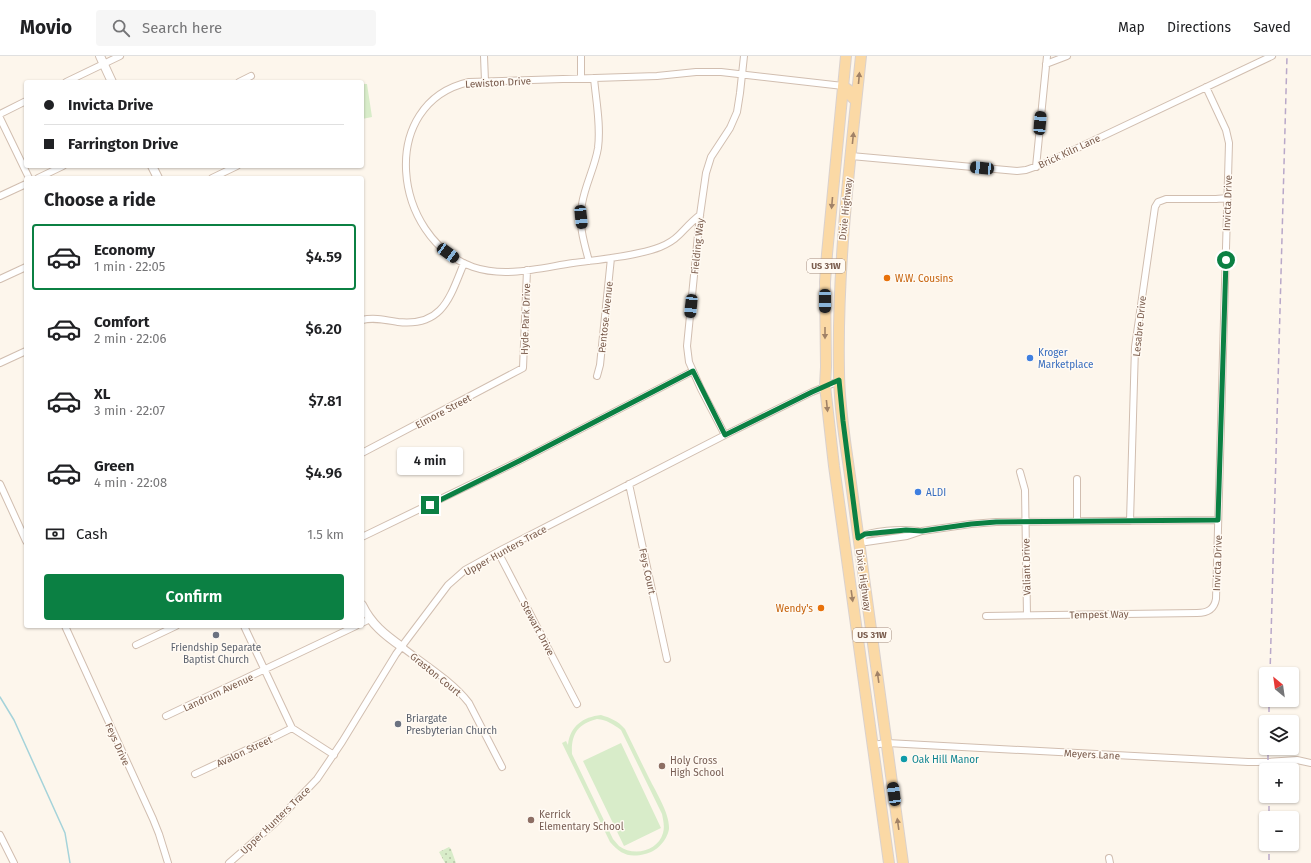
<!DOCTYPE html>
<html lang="en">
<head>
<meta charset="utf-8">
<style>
  body { margin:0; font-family:"Fira Sans",sans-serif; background:#f6f6f6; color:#202124; height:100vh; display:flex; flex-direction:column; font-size:15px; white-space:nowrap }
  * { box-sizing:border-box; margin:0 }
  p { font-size:13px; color:#757577 }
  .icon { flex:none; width:22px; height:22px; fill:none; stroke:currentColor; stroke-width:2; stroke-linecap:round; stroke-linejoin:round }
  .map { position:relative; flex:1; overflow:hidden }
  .drawer { position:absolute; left:24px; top:120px; width:340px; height:452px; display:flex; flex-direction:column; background:#fff; border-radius:4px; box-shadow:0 1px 3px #0004 }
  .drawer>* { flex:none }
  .top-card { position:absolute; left:24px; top:24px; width:340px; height:88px; border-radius:4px; box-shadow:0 1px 3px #0004; display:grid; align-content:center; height:88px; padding:0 20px; background:#fff }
  .needle { width:26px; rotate:331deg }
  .controls { position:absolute; left:1259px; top:611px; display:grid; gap:8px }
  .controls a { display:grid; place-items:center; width:40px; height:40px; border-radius:4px; background:#fff; box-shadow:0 1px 3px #0004; font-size:20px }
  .end { position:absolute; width:18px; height:18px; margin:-9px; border:5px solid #0b8043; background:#fff; box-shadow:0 0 0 2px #fff }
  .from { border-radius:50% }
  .bubble { position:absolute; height:28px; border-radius:4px; background:#fff; box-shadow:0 1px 3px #0004; font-size:13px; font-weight:600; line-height:28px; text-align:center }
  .car { position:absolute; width:12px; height:24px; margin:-12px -6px; border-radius:5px; box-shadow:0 0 3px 1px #0007; background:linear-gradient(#222 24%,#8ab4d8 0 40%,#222 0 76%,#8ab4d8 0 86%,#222 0) }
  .top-card b { display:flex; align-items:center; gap:14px; height:38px; font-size:15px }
  .top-card b+b { border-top:1px solid #e0e0e0 }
  .top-card i { width:10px; height:10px; background:#202124 }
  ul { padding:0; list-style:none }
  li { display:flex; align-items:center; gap:12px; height:66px; margin:0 8px 6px; padding:0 12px; border:2px solid transparent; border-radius:4px }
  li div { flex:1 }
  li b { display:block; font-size:15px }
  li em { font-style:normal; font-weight:600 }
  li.active { border-color:#0b8043 }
  li>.icon { width:36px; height:36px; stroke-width:1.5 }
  h2 { padding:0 20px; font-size:18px; line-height:48px }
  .pay { display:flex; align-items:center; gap:10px; height:44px; padding:0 20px; font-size:15px }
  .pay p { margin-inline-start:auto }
  .primary-button { display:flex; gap:8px; margin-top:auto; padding:8px 20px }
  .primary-button a { flex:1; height:46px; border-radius:4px; background:#0b8043; color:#fff; font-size:16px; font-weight:600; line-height:46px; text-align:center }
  header { display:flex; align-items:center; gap:24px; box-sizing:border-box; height:56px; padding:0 20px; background:#fff; border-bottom:1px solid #e0e0e0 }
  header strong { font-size:19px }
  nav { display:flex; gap:22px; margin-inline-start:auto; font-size:14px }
  .search { width:280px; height:36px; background:#f6f6f6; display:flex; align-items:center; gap:10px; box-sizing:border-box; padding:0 14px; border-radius:4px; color:#757577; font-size:15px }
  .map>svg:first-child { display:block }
  .grass { fill:url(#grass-dots) }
  .garden { fill:#d8ecc9; fill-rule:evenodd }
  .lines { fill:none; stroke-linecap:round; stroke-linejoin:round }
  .stream { stroke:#a5d3da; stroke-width:1.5 }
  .minor-casing { stroke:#d1beb0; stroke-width:8 }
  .tertiary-casing { stroke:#d1beb0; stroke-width:10 }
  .primary-casing { stroke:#dad1cd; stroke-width:12 }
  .minor { stroke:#fff; stroke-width:6 }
  .tertiary { stroke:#fff; stroke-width:8 }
  .primary { stroke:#fbd9a5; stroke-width:10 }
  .rail { stroke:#b9a8c9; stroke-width:1.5; stroke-dasharray:6 4; stroke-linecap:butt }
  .oneway { fill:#a18267 }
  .route { stroke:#0b8043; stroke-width:5 }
  .food-dot { fill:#e8710a; stroke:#fffaf3; stroke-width:1.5 }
  .shop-dot { fill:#3f7fe0; stroke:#fffaf3; stroke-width:1.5 }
  .worship-dot { fill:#6b7280; stroke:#fffaf3; stroke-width:1.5 }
  .culture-dot { fill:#0f9aa8; stroke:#fffaf3; stroke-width:1.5 }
  .education-dot { fill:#8d6e63; stroke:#fffaf3; stroke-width:1.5 }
  .labels { text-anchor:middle; stroke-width:3; stroke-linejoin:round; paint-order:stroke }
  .shield { fill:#fffaf3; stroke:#a28b7f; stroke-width:1 }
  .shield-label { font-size:9px; font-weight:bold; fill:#7a5c4d }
  .street-label { font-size:10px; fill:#7a5c4d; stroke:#fffaf3 }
  .food-label { font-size:10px; fill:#c56008; stroke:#fffaf3; text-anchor:start }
  .shop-label { font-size:10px; fill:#366cbe; stroke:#fffaf3; text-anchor:start }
  .worship-label { font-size:10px; fill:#5b616d; stroke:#fffaf3 }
  .culture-label { font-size:10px; fill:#0d838f; stroke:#fffaf3; text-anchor:start }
  .education-label { font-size:10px; fill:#785e54; stroke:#fffaf3; text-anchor:start }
</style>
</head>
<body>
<header>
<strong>Movio</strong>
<div class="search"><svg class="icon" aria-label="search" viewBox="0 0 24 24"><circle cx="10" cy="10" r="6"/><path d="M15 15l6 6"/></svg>Search here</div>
<nav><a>Map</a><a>Directions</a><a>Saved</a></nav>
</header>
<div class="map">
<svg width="1311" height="807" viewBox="0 0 1311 807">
  <defs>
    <pattern id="grass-dots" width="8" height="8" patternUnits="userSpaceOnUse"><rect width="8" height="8" fill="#d8ecc9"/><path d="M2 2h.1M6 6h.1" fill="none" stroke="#b4c2a5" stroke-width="1.8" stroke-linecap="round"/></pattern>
  </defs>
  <rect width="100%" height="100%" fill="#fdf6ec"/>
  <path class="grass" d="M449 791 451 793 456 807H445L439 796Z"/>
  <path class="garden" d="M362 28H367L372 61 362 63Z
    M601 659C611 662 618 665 625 673 633 689 641 706 649 722 656 736 670 758 669 773 667 785 656 796 645 798 628 802 621 798 610 786L562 687 566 685 568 689C570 670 583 661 601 659ZM597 663C607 664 613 668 621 674L662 758C663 764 665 770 663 777 658 795 634 801 619 790 617 788 615 785 613 783L572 698C571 679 577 668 597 663Z
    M621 687 661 772 624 790 583 705Z"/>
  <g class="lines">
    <path class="stream" d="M0 641 14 664 65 777 70 807"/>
    <g class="minor-casing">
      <path id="minor" d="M484 0 485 25
        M581 0V22
        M1046 8 1067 0
        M66 26 120 0
        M239 26 251 20
        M0 58 26 45
        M0 62 29 122
        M851 100 1017 115 1026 114 1046 107 1272 0
        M1036 111 1047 0
        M38 122 63 110
        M212 122 237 110
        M0 140 26 128
        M700 159C692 165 686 172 679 179 668 190 653 194 639 197 617 202 595 204 573 207 540 212 505 222 473 211 392 182 377 47 469 26L657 20 696 16H721L843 30
        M589 205C584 187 578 167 582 148 585 129 595 111 598 92 601 69 596 45 594 22
        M0 223 26 211
        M362 264C374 261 386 264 398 266 443 271 450 241 464 207
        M0 307 26 295
        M597 320 600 309 611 202
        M725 379 701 333 689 306 687 290 700 159 706 117 711 101 730 72 737 56 740 37 744 0
        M362 397 523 312 527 214
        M1020 416 1025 434 1027 559
        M1077 423V465
        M0 428 26 485
        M629 428 667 603
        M1130 465 1135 291 1155 151 1158 146 1166 143H1216L1227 142
        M362 481 521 404 693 315
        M858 482 866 486 907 480 922 475 971 468 996 466 1218 464
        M858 482C871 474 902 473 918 475
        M498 496 577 648
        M986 560 1197 557C1207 557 1214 554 1216 543L1229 87 1226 74 1206 31
        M362 567 370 563
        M65 570 153 763 159 778 168 807
        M244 570 292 672 334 699
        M136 589 176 570
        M402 591C424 608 452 625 469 647L502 711
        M166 660 356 570
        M872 689 887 687 1248 706H1268L1297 704 1311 707
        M195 718 274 681 292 672
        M0 779 14 807
        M1109 802 1110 807
        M229 807 275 767 317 723 342 686 396 598 448 529 465 514 503 493 725 379 812 336 839 325"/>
    </g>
    <g class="tertiary-casing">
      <path id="tertiary" d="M100 0 112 26
        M152 110 158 122
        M362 549C371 568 385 579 402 591"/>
    </g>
    <g class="primary-casing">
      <path id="primary" d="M846 0 827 198 825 226 826 311 825 330 834 410 889 807
        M861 0C850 105 837 209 839 315 839 352 846 390 851 427L903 807
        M843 30 850 35V39L856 45"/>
    </g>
    <use href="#minor" class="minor"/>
    <use href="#tertiary" class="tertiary"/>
    <use href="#primary" class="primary"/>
    <path class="rail" d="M1270 618 1287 0
      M1269 666V644
      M1268 714V692
      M1269 740V762
      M1269 788V807"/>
  </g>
  <defs><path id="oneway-solid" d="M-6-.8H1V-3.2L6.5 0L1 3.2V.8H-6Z"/></defs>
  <g class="oneway">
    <use href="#oneway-solid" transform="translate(859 22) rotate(-85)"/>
    <use href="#oneway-solid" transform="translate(853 82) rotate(-84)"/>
    <use href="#oneway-solid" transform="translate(832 147) rotate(95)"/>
    <use href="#oneway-solid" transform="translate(825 277) rotate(90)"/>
    <use href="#oneway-solid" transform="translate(827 350) rotate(84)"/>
    <use href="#oneway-solid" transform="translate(852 540) rotate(82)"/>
    <use href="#oneway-solid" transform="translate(878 621) rotate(-98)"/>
    <use href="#oneway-solid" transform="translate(898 768) rotate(-98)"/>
  </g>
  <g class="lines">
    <path class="route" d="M430 449 521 404 693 315 725 379 812 336 839 324 843 365 858 482 865 478 906 474 922 475 971 468 996 466 1218 464 1226 204"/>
  </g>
  <g class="food-dot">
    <circle cx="887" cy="222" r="4"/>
    <circle cx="821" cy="552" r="4"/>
  </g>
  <g class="shop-dot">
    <circle cx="1030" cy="302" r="4"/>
    <circle cx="918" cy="436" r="4"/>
  </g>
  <g class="worship-dot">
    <circle cx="216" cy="579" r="4"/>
    <circle cx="398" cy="668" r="4"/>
  </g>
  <circle class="culture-dot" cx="904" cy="703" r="4"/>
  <g class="education-dot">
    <circle cx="662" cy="710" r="4"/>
    <circle cx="531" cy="764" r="4"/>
  </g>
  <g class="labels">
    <g class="shield">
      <rect x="807" y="203" width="38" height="14" rx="3"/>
      <rect x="853" y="572" width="38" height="14" rx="3"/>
    </g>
    <g class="shield-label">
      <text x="826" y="213">US 31W</text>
      <text x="872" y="582">US 31W</text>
    </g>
    <g class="street-label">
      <text transform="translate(498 26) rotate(-3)" y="4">Lewiston Drive</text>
      <text transform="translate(1069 95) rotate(-25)" y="4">Brick Kiln Lane</text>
      <text transform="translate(1227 147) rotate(-88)" y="4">Invicta Drive</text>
      <text transform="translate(845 153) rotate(-84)" y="4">Dixie Highway</text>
      <text transform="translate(697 190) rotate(-84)" y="4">Fielding Way</text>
      <text transform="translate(605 261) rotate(-84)" y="4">Pentose Avenue</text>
      <text transform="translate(525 263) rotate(-88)" y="4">Hyde Park Drive</text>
      <text transform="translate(1139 270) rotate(-84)" y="4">Lesabre Drive</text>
      <text transform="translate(443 355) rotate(-28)" y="4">Elmore Street</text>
      <text transform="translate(505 494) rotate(-29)" y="4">Upper Hunters Trace</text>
      <text transform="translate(1217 507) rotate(-88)" y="4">Invicta Drive</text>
      <text transform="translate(1026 511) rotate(-91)" y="4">Valiant Drive</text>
      <text transform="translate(648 515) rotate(78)" y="4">Feys Court</text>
      <text transform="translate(864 524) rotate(82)" y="4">Dixie Highway</text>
      <text transform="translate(1099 558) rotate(-1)" y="4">Tempest Way</text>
      <text transform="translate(538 572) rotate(62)" y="4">Stewart Drive</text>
      <text transform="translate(436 618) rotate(39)" y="4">Graston Court</text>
      <text transform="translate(218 636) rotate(-25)" y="4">Landrum Avenue</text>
      <text transform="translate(118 688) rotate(66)" y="4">Feys Drive</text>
      <text transform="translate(244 695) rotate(-25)" y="4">Avalon Street</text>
      <text transform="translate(1092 698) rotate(3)" y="4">Meyers Lane</text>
      <text transform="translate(275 764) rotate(-44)" y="4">Upper Hunters Trace</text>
    </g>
    <g class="food-label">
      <text x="895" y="226">W.W. Cousins</text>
      <text x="813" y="556" text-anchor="end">Wendy's</text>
    </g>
    <g class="shop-label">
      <text x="1038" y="300">Kroger<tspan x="1038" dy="12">Marketplace</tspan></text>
      <text x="926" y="440">ALDI</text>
    </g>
    <g class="worship-label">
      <text x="216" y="595">Friendship Separate<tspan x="216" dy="12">Baptist Church</tspan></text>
      <text x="406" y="666" text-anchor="start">Briargate<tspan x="406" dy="12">Presbyterian Church</tspan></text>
    </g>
    <g class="culture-label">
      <text x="912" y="707">Oak Hill Manor</text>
    </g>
    <g class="education-label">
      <text x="670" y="708">Holy Cross<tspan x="670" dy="12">High School</tspan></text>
      <text x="539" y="762">Kerrick<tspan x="539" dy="12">Elementary School</tspan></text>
    </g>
  </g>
</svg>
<div class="controls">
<a><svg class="needle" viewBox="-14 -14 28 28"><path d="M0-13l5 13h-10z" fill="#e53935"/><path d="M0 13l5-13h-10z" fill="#757577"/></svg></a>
<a><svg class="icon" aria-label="layers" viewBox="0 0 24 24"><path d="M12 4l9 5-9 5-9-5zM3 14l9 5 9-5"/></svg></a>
<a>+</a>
<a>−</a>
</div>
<i class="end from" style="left:1226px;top:204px"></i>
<i class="end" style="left:430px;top:449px"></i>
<div class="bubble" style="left:397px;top:391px;width:66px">4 min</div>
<i class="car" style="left:1040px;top:67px;rotate:5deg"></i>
<i class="car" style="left:982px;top:112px;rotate:276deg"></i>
<i class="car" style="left:581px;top:161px;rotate:174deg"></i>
<i class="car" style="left:448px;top:197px;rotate:126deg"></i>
<i class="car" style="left:825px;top:245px;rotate:180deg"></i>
<i class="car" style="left:691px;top:250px;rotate:186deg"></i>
<i class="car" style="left:894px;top:738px;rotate:352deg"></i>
<div class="top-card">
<b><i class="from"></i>Invicta Drive</b>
<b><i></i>Farrington Drive</b>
</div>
<section class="drawer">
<h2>Choose a ride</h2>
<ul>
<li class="active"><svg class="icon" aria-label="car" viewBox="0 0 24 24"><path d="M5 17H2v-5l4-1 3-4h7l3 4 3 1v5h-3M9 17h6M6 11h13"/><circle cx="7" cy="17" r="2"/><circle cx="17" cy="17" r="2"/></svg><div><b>Economy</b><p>1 min · 22:05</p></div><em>$4.59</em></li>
<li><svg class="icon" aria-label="car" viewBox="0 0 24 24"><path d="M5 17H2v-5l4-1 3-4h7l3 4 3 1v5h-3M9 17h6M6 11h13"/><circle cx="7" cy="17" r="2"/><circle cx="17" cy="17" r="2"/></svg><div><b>Comfort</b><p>2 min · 22:06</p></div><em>$6.20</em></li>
<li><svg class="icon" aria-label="car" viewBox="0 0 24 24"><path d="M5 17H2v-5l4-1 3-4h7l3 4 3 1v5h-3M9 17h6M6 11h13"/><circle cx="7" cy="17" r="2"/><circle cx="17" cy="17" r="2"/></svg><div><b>XL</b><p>3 min · 22:07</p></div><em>$7.81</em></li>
<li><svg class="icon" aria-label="car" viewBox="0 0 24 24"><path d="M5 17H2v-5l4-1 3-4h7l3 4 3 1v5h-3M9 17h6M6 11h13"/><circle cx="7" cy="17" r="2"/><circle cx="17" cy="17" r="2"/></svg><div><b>Green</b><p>4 min · 22:08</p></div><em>$4.96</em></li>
</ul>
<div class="pay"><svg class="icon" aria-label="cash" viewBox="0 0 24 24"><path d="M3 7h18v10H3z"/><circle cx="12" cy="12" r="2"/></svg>Cash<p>1.5 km</p></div>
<div class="primary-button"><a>Confirm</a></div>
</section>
</div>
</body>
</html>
